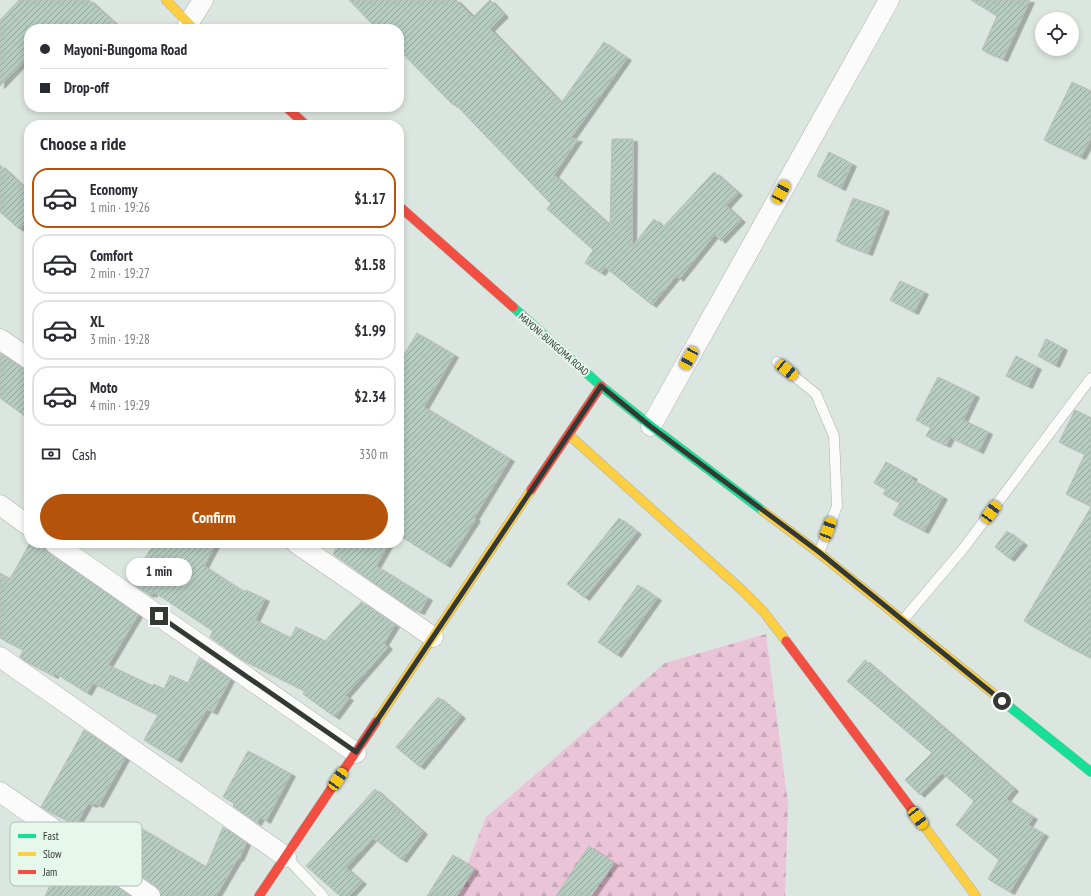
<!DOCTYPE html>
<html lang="en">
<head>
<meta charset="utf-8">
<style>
  body { margin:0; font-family:"PT Sans Narrow",sans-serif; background:#f2f2f3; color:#2b2b33; height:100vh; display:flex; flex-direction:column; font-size:15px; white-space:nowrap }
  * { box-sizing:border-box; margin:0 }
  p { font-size:13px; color:#7c7c81 }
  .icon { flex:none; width:22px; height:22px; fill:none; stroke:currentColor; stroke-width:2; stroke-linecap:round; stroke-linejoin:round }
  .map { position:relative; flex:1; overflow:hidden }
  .panel { position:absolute; left:24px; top:120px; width:380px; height:428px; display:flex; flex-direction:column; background:#fff; border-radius:16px; box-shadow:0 2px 6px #0003 }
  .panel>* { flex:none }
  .banner { position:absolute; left:24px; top:24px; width:380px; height:88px; border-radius:16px; box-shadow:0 2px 6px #0003; display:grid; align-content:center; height:88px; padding:0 16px; background:#fff }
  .buttons { position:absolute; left:1035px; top:12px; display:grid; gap:8px }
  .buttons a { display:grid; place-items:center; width:44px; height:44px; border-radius:50%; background:#fff; box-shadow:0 2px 6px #0003; font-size:20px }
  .end { position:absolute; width:18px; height:18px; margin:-9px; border:5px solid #333935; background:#fff; box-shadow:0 0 0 2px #fff }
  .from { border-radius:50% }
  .bubble { position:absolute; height:28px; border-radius:14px; background:#fff; box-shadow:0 2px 6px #0003; font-size:13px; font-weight:600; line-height:28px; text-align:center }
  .car { position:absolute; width:12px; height:24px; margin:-12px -6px; border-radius:5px; box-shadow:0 0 3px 1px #0007; background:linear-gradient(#f5c518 24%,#345 0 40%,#f5c518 0 76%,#345 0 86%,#f5c518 0) }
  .banner b { display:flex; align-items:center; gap:14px; height:38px; font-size:15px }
  .banner b+b { border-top:1px solid #e1e1e2 }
  .banner i { width:10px; height:10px; background:#2b2b33 }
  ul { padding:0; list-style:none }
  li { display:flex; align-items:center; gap:12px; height:60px; margin:0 8px 6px; padding:0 8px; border:2px solid #e1e1e2; border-radius:16px }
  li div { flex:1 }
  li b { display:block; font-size:15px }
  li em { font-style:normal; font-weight:600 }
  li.on { border-color:#b45309 }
  li>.icon { width:36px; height:36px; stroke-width:1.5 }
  h2 { padding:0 16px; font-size:18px; line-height:48px }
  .pay { display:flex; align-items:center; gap:10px; height:44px; padding:0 16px; font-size:15px }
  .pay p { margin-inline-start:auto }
  .button { display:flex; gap:8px; margin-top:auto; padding:8px 16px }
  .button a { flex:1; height:46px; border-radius:24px; background:#b45309; color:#fff; font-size:16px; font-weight:600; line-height:46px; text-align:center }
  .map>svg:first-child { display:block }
  .forest { fill:url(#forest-firs) }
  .building { fill:url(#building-hatch); stroke:#b7beba; filter:url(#shadow) }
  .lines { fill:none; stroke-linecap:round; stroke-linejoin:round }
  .lane-casing { stroke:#a9b0ac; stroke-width:11 }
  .street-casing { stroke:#a9b0ac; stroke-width:21 }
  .fast-casing { stroke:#a9b0ac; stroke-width:10 }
  .slow-casing { stroke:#a9b0ac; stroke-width:10 }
  .jam-casing { stroke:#a9b0ac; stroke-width:10 }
  .lane { stroke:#fafbfa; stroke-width:10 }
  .street { stroke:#fafbfa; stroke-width:20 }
  .fast { stroke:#16e098; stroke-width:9 }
  .slow { stroke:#ffcf43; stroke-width:9 }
  .jam { stroke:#f24e42; stroke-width:9 }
  .route { stroke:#333935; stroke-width:5 }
  .labels { text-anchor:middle; stroke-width:4; stroke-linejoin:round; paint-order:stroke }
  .street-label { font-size:10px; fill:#333935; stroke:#e6f7ec }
  .key { fill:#e6f7ec; stroke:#b0beb5; stroke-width:1 }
  .key-label { font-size:11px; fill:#333935 }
</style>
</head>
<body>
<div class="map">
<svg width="1091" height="896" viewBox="0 0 1091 896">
  <defs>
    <pattern id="forest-firs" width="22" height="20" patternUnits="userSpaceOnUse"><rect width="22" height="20" fill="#eac4d7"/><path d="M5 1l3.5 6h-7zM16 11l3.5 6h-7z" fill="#c9a9b9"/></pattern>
    <pattern id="building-hatch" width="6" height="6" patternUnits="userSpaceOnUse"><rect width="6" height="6" fill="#b6ccc0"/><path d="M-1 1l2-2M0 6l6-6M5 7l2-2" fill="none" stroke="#95a79d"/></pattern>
    <filter id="shadow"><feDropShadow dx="4.5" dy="2.5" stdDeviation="0" flood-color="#0004"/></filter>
  </defs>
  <rect width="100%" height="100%" fill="#dce6e0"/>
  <path class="forest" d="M766 634 788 804 785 896H455L486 817 665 663Z"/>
  <path class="building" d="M19 0H89L121 29H29V56L0 86V20Z
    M349 0H456L473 17 490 0 504 15 490 29 561 103 604 42 627 58 570 139H578L554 175 610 226 612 139H633L632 247 654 219 663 227 714 172 738 193 726 206 741 220 721 241 715 234 679 279 676 276 652 305 605 267 601 273 585 263 593 250 547 209 551 204 455 104 453 105 399 50V29H377Z
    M971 0H1030L1003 59 982 50 997 16Z
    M1072 82 1091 91V138L1081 157 1044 140Z
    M829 152 852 164 841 188 817 176Z
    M0 165 29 192V218L19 229 0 212Z
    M853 198 885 209 868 253 836 241Z
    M900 281 924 292 914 312 890 300Z
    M417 333 454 355 424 407 510 459 474 518 476 519 446 565 399 535V363Z
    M1046 339 1063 348 1055 365 1038 356Z
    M0 353 22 368 29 370V419L0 398Z
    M1016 356 1037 367 1028 386 1006 376Z
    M938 377 975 395 963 420 988 432 979 451 950 437 946 445 926 436 931 427 916 420Z
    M1075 410 1091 418V506L1066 494 1085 454 1059 442Z
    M886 462 913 477 911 479 943 497 924 531 893 515 900 503 883 494 886 489 874 483Z
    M1091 507V658L1062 643 1024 621Z
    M619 518 637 532 585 598 567 584Z
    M1007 531 1023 543 1010 559 995 547Z
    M30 543H43L44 548 47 552 138 615 108 665 153 686 154 684 164 689 170 675 188 683 199 658 230 679 213 712 207 709 177 760 144 740 158 715 93 683 87 693 55 673 54 676 25 661 20 657 23 650 0 638V573L10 579Z
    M155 543H216L204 566 244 592 246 590 265 599 255 620 291 638 296 627 325 641 361 602 395 625 384 643 388 647 345 696 349 698 335 717 303 694 305 691 241 659 210 637 213 631 154 592 152 595 150 593 149 595 129 581Z
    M339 543H389L376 566 428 598 420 612 410 608 333 554Z
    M638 585 657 598 617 655 598 642Z
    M865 660 1014 789 1006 799 1033 817 1028 825 1044 834 1010 892 988 879 999 860 956 825 974 801 942 773 920 795 905 780 932 753 847 681Z
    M438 697 461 716 420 767 396 747Z
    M84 730 125 758 99 805 94 803 93 805 88 803 76 825 50 812 41 807Z
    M248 751 291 774 266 821 260 817 257 823 233 806 234 803 223 797Z
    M375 789 423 832 402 860 373 838 346 868 362 882 349 896H340L306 866Z
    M137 826 206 867 223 827 246 843 239 859 238 858 216 896H161L160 891 157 887 117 859Z
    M589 846 614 863 591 896H556Z
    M65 854 76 859 130 896H45Z
    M453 855 474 869 457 896H427Z"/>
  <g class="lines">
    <g class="lane-casing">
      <path id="lane" d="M777 362 816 394 834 436 837 506 819 553
        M903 620 963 549 1091 378
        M286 857 323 896"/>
    </g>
    <g class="street-casing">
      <path id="street" d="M188 24 203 0
        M0 339 29 359
        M651 426 889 0
        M0 505 29 526
        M54 543 356 753
        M296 543 433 637
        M0 657 286 857
        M0 792 150 896"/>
    </g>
    <g class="fast-casing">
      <path id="fast" d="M513 307 601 386 651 426 763 511
        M1005 703 1091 772"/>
    </g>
    <g class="slow-casing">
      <path id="slow" d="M166 0 194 29
        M569 435 743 591 763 611 786 641
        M763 511 819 553 1005 703
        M376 722 531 490
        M913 811 976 896"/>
    </g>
    <g class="jam-casing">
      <path id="jam" d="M286 107 306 125
        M399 206 513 307
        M531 490 601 386
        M786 641 913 811
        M259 896 376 722"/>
    </g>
    <use href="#lane" class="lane"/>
    <use href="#street" class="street"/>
    <use href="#fast" class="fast"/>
    <use href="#slow" class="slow"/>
    <use href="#jam" class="jam"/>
  </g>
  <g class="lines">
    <path class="route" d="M159 616 356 752 601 386 650 426 819 552 1002 701"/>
  </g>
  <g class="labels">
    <g class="street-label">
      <text transform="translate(554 344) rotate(41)" y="4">MAYONI-BUNGOMA ROAD</text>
    </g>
  </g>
  <rect x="10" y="822" width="132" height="64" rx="6" class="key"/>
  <rect x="18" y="834" width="18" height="4" fill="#16e098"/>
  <rect x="18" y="852" width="18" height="4" fill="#ffcf43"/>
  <rect x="18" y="870" width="18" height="4" fill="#f24e42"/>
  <g class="key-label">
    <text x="43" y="840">Fast</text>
    <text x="43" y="858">Slow</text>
    <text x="43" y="876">Jam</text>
  </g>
</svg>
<div class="buttons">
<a><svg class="icon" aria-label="locate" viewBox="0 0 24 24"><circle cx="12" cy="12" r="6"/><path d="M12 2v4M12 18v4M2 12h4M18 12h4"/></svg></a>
</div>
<i class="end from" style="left:1002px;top:701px"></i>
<i class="end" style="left:159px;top:616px"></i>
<div class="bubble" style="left:126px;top:558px;width:66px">1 min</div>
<i class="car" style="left:781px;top:192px;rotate:29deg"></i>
<i class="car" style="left:689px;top:358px;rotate:209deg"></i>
<i class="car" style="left:787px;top:370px;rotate:129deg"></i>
<i class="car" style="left:991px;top:512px;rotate:36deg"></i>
<i class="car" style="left:828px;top:529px;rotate:20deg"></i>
<i class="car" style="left:338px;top:779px;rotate:34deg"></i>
<i class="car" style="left:918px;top:818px;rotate:143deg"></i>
<div class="banner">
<b><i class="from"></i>Mayoni-Bungoma Road</b>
<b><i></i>Drop-off</b>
</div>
<section class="panel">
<h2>Choose a ride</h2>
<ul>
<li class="on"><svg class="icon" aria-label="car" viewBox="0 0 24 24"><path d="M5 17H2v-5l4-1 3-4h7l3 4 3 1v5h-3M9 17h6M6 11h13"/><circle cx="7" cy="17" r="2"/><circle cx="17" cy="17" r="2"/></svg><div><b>Economy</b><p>1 min · 19:26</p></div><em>$1.17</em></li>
<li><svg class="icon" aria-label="car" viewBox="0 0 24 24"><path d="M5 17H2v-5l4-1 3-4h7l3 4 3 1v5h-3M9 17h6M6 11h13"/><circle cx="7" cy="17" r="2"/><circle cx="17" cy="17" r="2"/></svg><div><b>Comfort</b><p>2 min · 19:27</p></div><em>$1.58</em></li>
<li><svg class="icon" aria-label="car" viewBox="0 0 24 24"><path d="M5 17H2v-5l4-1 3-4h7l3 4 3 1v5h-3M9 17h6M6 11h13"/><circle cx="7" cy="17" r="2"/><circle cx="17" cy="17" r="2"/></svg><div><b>XL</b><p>3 min · 19:28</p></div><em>$1.99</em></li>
<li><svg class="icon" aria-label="car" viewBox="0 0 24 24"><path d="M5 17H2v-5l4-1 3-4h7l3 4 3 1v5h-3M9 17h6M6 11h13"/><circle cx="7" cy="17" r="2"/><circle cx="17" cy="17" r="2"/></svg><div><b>Moto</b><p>4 min · 19:29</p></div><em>$2.34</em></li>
</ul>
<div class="pay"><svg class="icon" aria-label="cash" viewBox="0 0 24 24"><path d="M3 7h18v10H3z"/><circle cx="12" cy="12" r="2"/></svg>Cash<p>330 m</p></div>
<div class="button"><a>Confirm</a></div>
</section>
</div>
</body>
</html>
